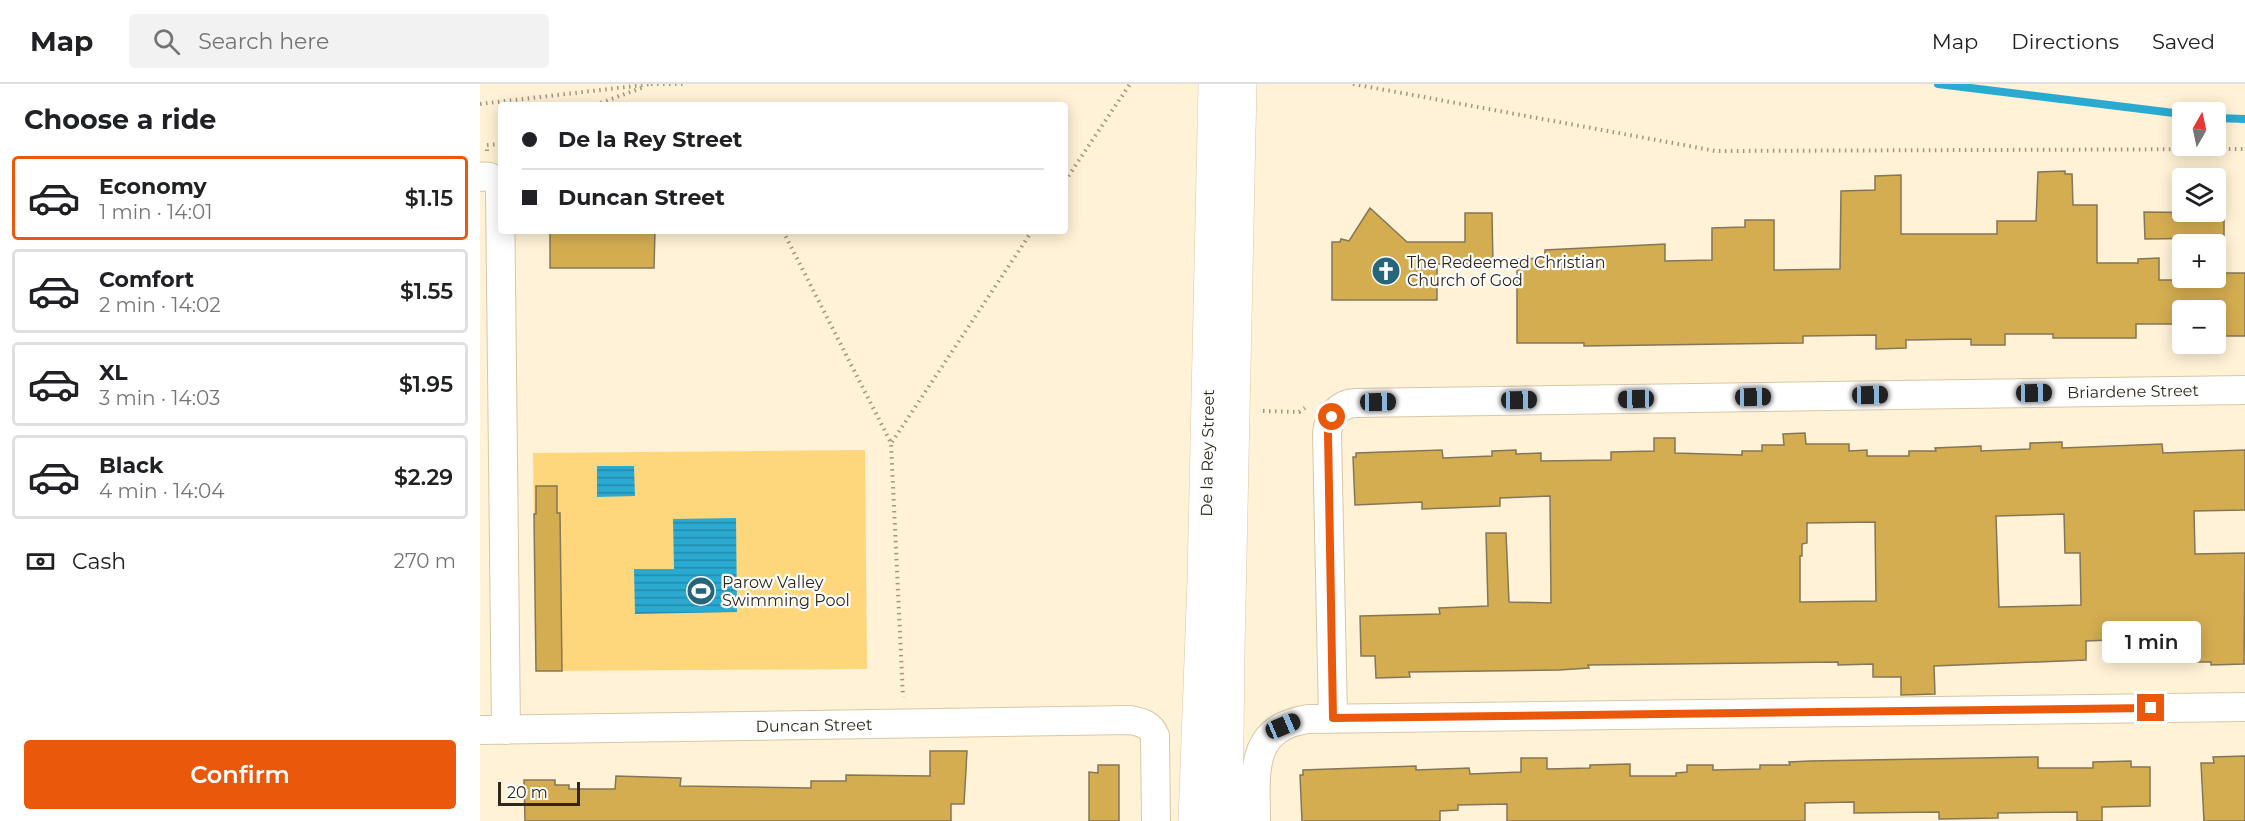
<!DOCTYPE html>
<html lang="en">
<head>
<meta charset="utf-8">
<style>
  body { margin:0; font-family:Montserrat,sans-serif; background:#f2f2f2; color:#202124; height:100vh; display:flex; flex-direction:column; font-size:22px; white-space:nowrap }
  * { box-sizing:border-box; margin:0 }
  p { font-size:20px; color:#757577 }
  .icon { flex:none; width:33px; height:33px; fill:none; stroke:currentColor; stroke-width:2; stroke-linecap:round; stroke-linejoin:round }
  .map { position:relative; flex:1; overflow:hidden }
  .drawer { display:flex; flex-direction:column; background:#fff; width:480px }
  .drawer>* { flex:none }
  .top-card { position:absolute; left:18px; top:18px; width:570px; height:132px; border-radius:6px; box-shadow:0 3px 15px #0003; display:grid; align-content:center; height:132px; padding:0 24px; background:#fff }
  .needle { width:39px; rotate:9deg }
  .controls { position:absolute; left:1692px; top:18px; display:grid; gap:12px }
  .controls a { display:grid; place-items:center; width:54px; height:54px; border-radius:6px; background:#fff; box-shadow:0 3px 15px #0003; font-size:30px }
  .scale { position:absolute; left:18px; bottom:15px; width:82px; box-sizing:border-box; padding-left:6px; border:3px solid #2f291c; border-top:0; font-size:16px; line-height:21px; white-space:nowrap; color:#2f291c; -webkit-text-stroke:4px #fff; paint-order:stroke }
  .end { position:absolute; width:27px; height:27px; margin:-14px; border:8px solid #ea580c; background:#fff; box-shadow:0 0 0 3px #fff }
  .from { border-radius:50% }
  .bubble { position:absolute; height:42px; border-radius:6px; background:#fff; box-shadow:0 3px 15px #0003; font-size:20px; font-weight:600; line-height:42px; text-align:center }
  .car { position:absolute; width:18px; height:36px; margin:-18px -9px; border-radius:8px; box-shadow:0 0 4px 2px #0007; background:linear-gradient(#222 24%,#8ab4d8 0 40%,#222 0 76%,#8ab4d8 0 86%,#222 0) }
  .top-card b { display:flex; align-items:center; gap:21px; height:57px; font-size:22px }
  .top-card b+b { border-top:2px solid #e0e0e0 }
  .top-card i { width:15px; height:15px; background:#202124 }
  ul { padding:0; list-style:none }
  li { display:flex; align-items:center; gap:18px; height:84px; margin:0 12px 9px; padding:0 12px; border:3px solid #e0e0e0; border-radius:6px }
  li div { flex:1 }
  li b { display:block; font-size:22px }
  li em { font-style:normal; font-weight:600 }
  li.on { border-color:#ea580c }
  li>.icon { width:54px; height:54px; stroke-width:1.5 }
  h2 { padding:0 24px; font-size:27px; line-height:72px }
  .pay { display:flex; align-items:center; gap:15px; height:66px; padding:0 24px; font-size:22px }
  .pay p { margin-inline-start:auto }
  .primary-button { display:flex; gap:12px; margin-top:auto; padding:12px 24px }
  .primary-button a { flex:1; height:69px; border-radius:6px; background:#ea580c; color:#fff; font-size:24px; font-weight:600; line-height:69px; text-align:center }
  header { display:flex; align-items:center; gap:36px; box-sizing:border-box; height:84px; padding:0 30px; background:#fff; border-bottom:2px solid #e0e0e0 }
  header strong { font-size:28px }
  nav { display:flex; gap:33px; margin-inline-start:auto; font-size:21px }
  .search { width:420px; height:54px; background:#f2f2f2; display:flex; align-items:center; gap:15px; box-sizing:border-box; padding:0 21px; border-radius:6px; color:#757577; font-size:22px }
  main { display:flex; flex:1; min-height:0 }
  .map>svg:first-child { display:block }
  .pitch { fill:#fed67b }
  .water { fill:url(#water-rules) }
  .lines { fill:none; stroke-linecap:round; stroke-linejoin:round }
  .stream { stroke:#2aa9d1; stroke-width:8 }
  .building { fill:#d4ad51; stroke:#857657; stroke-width:1.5; fill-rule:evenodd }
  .street-casing { stroke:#d7c7a5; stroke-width:30 }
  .secondary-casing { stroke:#d7c7a5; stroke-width:34 }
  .path { stroke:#a09681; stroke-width:4; stroke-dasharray:1.5 4.5; stroke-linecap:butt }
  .street { stroke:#fff; stroke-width:28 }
  .secondary { stroke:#fff; stroke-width:33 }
  .route { stroke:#ea580c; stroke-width:8 }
  .labels { text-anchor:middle; stroke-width:4.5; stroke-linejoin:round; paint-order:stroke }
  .poi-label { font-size:16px; fill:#2f291c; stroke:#fff; text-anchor:start }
  .street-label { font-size:16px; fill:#2f291c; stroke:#fff }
</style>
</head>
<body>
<header>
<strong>Map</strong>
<div class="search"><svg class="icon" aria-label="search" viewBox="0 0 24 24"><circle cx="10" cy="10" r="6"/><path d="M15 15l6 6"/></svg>Search here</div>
<nav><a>Map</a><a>Directions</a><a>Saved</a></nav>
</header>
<main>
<section class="drawer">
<h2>Choose a ride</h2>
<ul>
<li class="on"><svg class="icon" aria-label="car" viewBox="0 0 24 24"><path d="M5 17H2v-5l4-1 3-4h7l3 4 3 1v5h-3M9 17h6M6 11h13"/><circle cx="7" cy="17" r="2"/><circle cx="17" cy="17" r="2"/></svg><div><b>Economy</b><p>1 min · 14:01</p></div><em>$1.15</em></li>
<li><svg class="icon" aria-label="car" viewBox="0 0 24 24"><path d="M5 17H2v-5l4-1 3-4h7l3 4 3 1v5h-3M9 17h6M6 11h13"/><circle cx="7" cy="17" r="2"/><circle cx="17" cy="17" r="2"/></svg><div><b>Comfort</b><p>2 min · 14:02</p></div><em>$1.55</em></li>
<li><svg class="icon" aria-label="car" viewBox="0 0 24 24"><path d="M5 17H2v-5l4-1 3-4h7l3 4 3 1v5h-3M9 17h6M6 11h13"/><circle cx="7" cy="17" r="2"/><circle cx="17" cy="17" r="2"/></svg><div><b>XL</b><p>3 min · 14:03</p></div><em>$1.95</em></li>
<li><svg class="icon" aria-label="car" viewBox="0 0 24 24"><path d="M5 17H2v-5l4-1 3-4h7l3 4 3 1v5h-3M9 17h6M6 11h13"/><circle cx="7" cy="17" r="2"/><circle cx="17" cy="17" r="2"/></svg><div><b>Black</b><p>4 min · 14:04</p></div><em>$2.29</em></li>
</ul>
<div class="pay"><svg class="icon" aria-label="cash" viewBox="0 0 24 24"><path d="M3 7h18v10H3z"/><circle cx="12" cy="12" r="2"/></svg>Cash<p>270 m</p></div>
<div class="primary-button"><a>Confirm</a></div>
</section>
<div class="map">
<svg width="1765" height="737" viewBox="0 0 1765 737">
  <defs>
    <pattern id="water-rules" width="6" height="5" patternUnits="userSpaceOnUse" patternTransform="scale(1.5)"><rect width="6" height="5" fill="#2aa9d1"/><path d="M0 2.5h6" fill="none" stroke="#248aa9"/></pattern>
  </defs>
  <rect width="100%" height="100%" fill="#fff2d6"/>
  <path class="pitch" d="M385 366 387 585 56 587 53 369Z"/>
  <path class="water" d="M117 382H154L155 412 117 413Z
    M256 434 257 528 155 530 154 485H194L193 435Z"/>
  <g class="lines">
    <path class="stream" d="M1458 0 1702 30
      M1736 34 1765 35"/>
  </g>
  <path class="building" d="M1585 87V90H1592L1593 121H1617V179H1658V175L1679 174V196H1724V194H1736V189H1765V252H1736V226H1702V240H1656V254H1573V250H1525V261H1491V255L1426 256V264L1396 265V251L1323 252V259L1104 262V259H1037V175L1065 174V166L1185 160V177L1232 176V144L1265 143V136H1294V186L1360 185 1361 107 1395 106V92L1421 91V150H1517V137H1556L1558 88Z
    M890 124 927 158H985V129H1012L1013 180H957V216H852V158H860L861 155 869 157Z
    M1664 128 1744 129V154L1665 155Z
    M70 147H175L174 184H70Z
    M1325 349 1326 360H1369V367L1387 366V372H1429V367H1456L1455 364 1501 362V367L1550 365V359L1582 358V364L1682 360 1683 369 1765 366V426L1714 427 1715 470 1765 469 1764 580 1731 581V578H1715V574L1655 576V555L1606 557V576L1454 582 1455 610 1421 611V593H1393V580L1358 581V578L1108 581 1109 584 1079 586 929 588 930 593 896 594 895 572H881L880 532 960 530 959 524 1008 522 1006 449H1026L1029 518 1071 519 1070 412 1020 414V422L942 425V418L875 421 873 373H876V369L962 366 963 374 1012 372V367L1036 366V370L1061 369V377L1131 376V368L1174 367V354H1195V369L1262 371V367H1282V361H1304L1303 350ZM1584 430 1585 469H1600L1601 521 1519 523 1516 432ZM1395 438 1396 517 1320 518V472H1322V460L1327 459V439Z
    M56 402H77V429H80L82 587H56L54 430H56Z
    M450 667H487L484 720H471V737H45L44 696H75V701H89V705H135L136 692 201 694 200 702 331 704V697H366V691L450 692Z
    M1765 672V737H1724L1721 679H1734L1733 673Z
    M1558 673V684H1613V678L1651 677V683H1670V722L1622 723V737H1597V728L1518 729V734L1459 735V728L1374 729V718L1325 719V737H1027V720L978 721V726L960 727V737H822L820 691H823V686L936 682V686L989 684 990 690 1041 688V674H1067V685L1110 684V681L1150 680V692H1196V689L1207 688V681H1233V686L1280 685V681H1310L1309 678 1330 677Z
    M618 681H639V737H609V688L618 689Z"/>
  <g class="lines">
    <g class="street-casing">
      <path id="street" d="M0 93C11 91 17 95 20 106L26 646
        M853 634 847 349C849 333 858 320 875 319L1765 306
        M0 646 650 636C662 638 671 641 675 652L676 737
        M776 737C776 689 768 644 828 635L1765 623"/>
    </g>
    <g class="secondary-casing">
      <path id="secondary" d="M715 737 724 495 735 0
        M746 737 748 567 760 0"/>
    </g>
    <path class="path" d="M171 0H206
      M873 0 1236 67 1765 65
      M0 20 172 0
      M115 21 164 3
      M7 67V61L21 60
      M585 97 650 0
      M303 147 411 359 423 613
      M783 327 819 328 825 324
      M412 358 552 147"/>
    <use href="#street" class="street"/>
    <use href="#secondary" class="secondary"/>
  </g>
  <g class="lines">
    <path class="route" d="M852 333 848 349 853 634 1671 624"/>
  </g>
  <defs>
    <g id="church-disc" transform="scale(1.5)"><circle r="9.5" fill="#27657b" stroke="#fff"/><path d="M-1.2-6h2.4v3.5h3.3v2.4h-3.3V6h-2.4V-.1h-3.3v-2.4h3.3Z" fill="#fff"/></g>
    <g id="stadium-disc" transform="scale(1.5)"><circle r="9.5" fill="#27657b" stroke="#fff"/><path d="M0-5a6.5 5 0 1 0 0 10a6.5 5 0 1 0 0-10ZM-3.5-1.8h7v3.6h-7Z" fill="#fff"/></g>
  </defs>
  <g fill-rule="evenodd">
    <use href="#church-disc" x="906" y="187"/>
    <use href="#stadium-disc" x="221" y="507"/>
  </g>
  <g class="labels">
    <g class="poi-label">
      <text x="927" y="184">The Redeemed Christian<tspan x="927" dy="18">Church of God</tspan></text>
      <text x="242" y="504">Parow Valley<tspan x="242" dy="18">Swimming Pool</tspan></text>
    </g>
    <g class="street-label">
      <text transform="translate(1653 307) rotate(-1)" y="6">Briardene Street</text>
      <text transform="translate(727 369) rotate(-89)" y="6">De la Rey Street</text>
      <text transform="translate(334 641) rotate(-1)" y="6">Duncan Street</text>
    </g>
  </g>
</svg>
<div class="controls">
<a><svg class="needle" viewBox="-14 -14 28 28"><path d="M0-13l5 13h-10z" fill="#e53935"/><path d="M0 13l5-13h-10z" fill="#757577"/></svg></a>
<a><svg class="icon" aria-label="layers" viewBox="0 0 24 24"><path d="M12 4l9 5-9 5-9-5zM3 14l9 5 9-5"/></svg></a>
<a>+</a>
<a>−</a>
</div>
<div class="scale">20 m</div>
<i class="end from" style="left:852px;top:333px"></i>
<i class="end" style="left:1671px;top:624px"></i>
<div class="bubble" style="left:1622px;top:537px;width:99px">1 min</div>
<i class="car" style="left:1554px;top:309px;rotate:89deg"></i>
<i class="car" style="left:1390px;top:311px;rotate:89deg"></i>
<i class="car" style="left:1273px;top:313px;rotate:89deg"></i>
<i class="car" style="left:1156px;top:315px;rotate:269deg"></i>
<i class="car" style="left:1039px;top:316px;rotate:89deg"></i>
<i class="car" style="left:898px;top:318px;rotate:89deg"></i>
<i class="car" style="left:803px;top:642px;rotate:67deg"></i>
<div class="top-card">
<b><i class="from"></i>De la Rey Street</b>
<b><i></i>Duncan Street</b>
</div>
</div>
</main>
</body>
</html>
